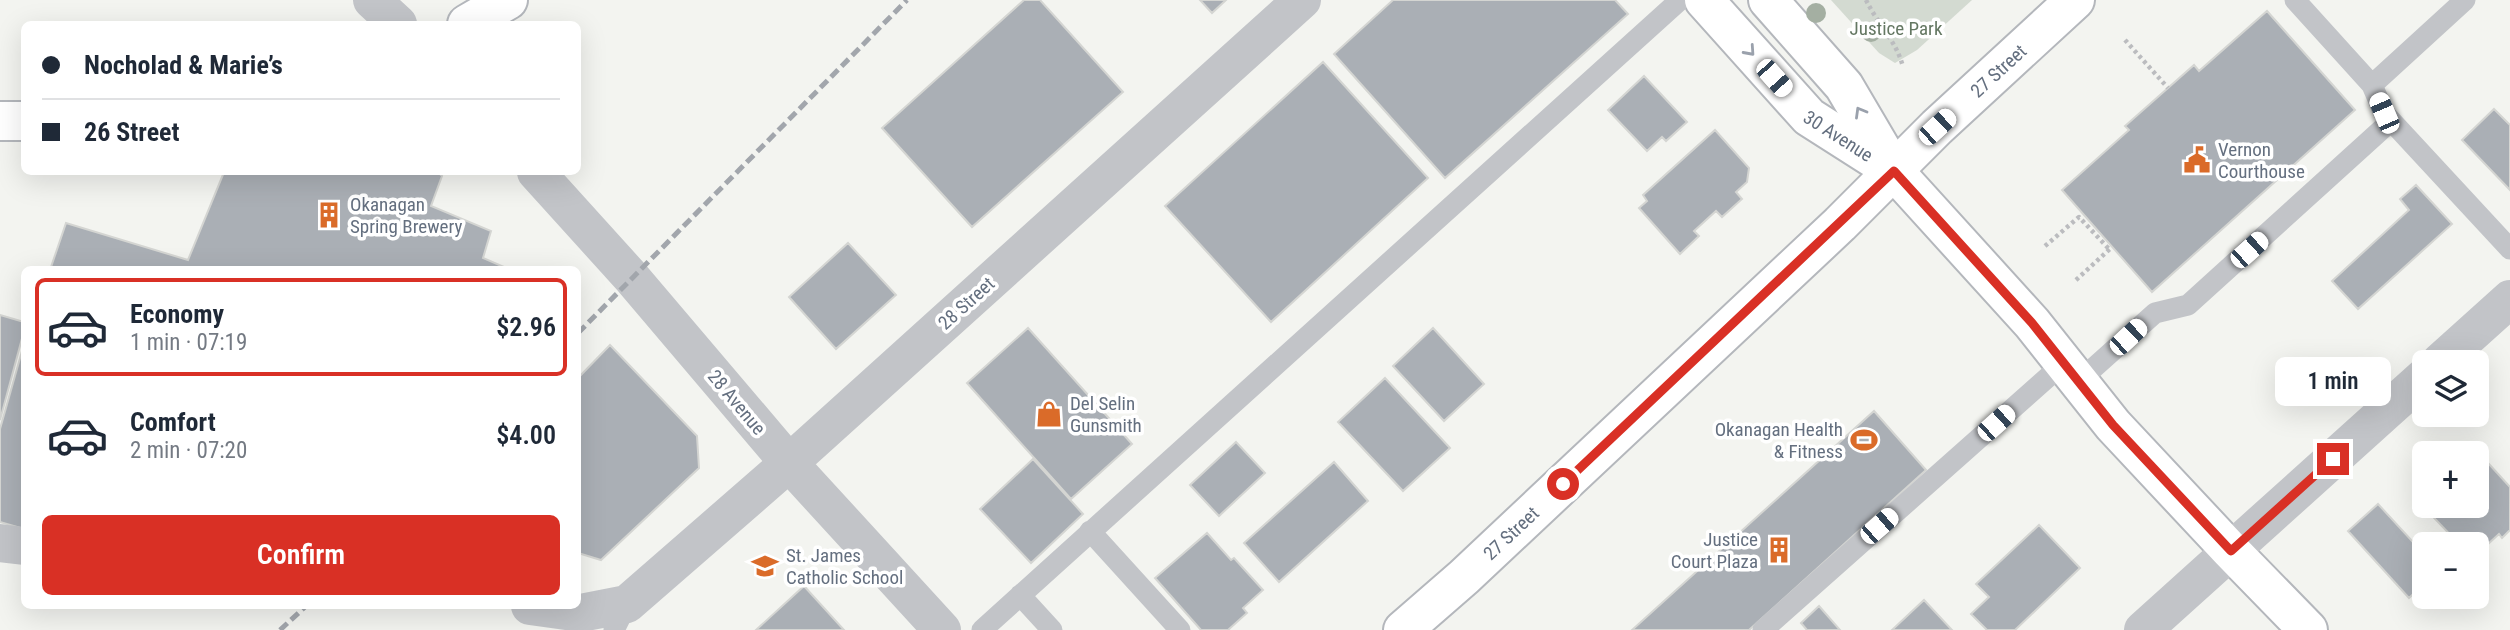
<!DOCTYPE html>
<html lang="en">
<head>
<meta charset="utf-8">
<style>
  body { margin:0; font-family:"Roboto Condensed",sans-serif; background:#f6f6f7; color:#1f2937; height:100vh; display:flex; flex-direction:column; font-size:26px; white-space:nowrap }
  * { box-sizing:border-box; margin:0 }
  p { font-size:23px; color:#747a83 }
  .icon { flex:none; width:38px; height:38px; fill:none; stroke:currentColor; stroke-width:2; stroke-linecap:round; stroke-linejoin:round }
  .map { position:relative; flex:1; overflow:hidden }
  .panel { position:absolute; left:21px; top:266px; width:560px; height:343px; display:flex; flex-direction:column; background:#fff; border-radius:10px; box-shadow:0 7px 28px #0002 }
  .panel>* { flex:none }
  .guide { position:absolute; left:21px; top:21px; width:560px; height:154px; border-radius:10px; box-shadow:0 7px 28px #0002; display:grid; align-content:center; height:154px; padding:0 21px; background:#fff }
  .tools { position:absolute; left:2412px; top:350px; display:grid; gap:14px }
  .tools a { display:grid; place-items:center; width:77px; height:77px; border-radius:10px; background:#fff; box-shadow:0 7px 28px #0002; font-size:35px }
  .end { position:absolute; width:32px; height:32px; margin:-16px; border:9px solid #d93025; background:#fff; box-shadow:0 0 0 4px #fff }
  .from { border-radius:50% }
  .bubble { position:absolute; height:49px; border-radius:10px; background:#fff; box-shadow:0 7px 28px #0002; font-size:23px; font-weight:600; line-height:49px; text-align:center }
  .car { position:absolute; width:21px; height:42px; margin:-21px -10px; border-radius:9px; box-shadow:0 0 5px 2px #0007; background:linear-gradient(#fff 24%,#345 0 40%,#fff 0 76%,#345 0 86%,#fff 0) }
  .guide b { display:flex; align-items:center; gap:24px; height:66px; font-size:26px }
  .guide b+b { border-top:2px solid #e0e1e3 }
  .guide i { width:18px; height:18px; background:#1f2937 }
  ul { padding:12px 0 0; list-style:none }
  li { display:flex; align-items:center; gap:21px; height:98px; margin:0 14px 10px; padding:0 7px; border:4px solid transparent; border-radius:10px }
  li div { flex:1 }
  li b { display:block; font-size:26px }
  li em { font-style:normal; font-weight:600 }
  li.active { border-color:#d93025 }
  li>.icon { width:63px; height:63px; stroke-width:1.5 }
  .button { display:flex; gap:14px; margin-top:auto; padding:14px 21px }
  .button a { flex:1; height:80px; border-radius:10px; background:#d93025; color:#fff; font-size:28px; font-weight:600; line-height:80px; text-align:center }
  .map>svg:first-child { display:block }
  .green { fill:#d3dad1 }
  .building { fill:#aaafb5; stroke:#d4d5d2; stroke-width:2 }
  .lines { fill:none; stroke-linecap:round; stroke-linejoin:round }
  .secondary-casing { stroke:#b4b7bc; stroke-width:42 }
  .path { stroke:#bbbcbf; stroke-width:4.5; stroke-dasharray:3.5 3.5; stroke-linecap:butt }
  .lane { stroke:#c2c4c8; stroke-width:21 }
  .street { stroke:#c2c4c8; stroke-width:38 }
  .secondary { stroke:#fff; stroke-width:38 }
  .rail { stroke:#a2a6ac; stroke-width:5; stroke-dasharray:10 5; stroke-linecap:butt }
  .tree { fill:#a4afa2 }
  .oneway { stroke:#9aa1ac }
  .route { stroke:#d93025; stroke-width:9 }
  .labels { text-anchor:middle; stroke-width:7; stroke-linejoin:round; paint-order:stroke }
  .park-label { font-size:19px; fill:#647762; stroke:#fff }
  .street-label { font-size:19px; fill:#646f7f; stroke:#fff }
  .poi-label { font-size:19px; fill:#646f7f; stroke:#fff; text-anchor:start }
</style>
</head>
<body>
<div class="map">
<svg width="2510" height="630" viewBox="0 0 2510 630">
  <rect width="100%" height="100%" fill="#f3f4f0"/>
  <path class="green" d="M1831 0H1972L1917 50 1895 63 1879 53Z"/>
  <path class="building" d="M1024 0H1040L1123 92 972 227 882 128Z
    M1200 0H1226L1212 13Z
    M1393 0H1615L1628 14 1445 178 1334 54Z
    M2267 11 2355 110 2152 292 2062 190 2129 130 2125 126 2194 65 2199 71Z
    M1323 62 1428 178 1271 322 1165 206Z
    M1644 76 1687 122 1666 141 1662 137 1647 151 1608 110Z
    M2494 109 2510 125V190L2462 140Z
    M1715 130 1749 168 1747 182 1736 192 1742 199 1722 217 1716 211 1694 231 1699 236 1680 254 1639 208 1647 201 1643 195Z
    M224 172H271L281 174 283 172H438L442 176 431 206 491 231 483 258 511 270H50L66 223 188 260Z
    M2416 185 2452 224 2358 309 2332 281 2409 210 2400 199Z
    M848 243 896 295 836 349 789 297Z
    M0 315 24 322V331L0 420Z
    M1028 328 1132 444 1071 499 967 383Z
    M1433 328 1484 384 1444 421 1393 366Z
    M24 344V529L0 522V429Z
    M610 345 697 436 699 468 601 560 578 553V378Z
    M1385 378 1450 448 1403 491 1338 422Z
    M1874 411 1926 470 1749 630H1632Z
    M1236 442 1265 473 1219 516 1190 485Z
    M2478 452 2510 487V530L2502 538 2499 534 2476 555V544H2459L2418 501 2424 496V506H2476Z
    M1033 459 1083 514 1031 563 980 509Z
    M1334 462 1368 501 1279 582 1244 543Z
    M2378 504 2424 554V584L2409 598 2348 531Z
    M2039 525 2080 568 2015 630H1987L1971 614 1989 597 1976 584Z
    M1207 533 1231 560 1234 558 1263 590 1243 608 1247 613 1228 630H1201L1155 578Z
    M804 586 844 630H756Z
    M1924 600 1952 630H1892Z
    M1819 606 1840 630H1807L1801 623Z"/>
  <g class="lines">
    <g class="secondary-casing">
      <g id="secondary">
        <path id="s1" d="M1704 0 1809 117 1889 168"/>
        <path d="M1768 0 1844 86 1894 171 2032 323 2113 425 2231 551 2308 630"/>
        <path d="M467 24 508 0"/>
        <path d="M0 121H24"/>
        <path id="s2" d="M1403 630 1464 577 1840 224 1937 127 2075 0"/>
      </g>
    </g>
    <path class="path" d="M1866 0C1877 23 1897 42 1903 67
      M2125 40 2168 88
      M2045 246 2079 217 2109 249
      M2076 280 2112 247"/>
    <path class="lane" d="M2295 0 2372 85 2384 113 2510 249
      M2372 85 2465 0
      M2079 381 2155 313 2188 305 2391 121
      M1090 531 1180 630
      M1020 595 1052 630
      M614 630 627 604
      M982 630 1680 0
      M1763 630 2065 362"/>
    <path class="street" d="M372 0 398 24
      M536 172 631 277 789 463 942 630
      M2440 362 2510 299
      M0 543 24 546
      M530 606 581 613 627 604 789 463 1302 0
      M2143 630 2424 377"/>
    <use href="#secondary" class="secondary"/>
    <path class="rail" d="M578 333 907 0
      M280 630 306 606"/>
  </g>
  <g class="tree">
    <circle cx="1816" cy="13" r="10"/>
    <circle cx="1871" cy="32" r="10"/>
  </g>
  <defs><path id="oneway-chevron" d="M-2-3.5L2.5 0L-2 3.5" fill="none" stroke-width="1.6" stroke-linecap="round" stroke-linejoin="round" transform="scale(1.75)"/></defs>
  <g class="oneway">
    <use href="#oneway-chevron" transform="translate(1750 51) rotate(48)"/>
    <use href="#oneway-chevron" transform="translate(1860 112) rotate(-120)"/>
  </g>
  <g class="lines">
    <path class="route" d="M1563 484 1894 171 2032 323 2113 425 2231 551 2333 459"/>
  </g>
  <defs>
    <g id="civic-bare" transform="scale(2.1)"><path d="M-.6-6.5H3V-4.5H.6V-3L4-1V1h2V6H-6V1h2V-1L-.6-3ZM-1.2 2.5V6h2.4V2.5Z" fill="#da6b29" stroke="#fff" stroke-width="2.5" paint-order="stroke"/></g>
    <g id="building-bare" transform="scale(2.1)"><path d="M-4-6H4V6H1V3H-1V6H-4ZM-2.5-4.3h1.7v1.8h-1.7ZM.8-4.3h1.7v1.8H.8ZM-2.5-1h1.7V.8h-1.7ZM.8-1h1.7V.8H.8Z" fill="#da6b29" stroke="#fff" stroke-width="2.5" paint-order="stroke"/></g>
    <g id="shop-bare" transform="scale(2.1)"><path d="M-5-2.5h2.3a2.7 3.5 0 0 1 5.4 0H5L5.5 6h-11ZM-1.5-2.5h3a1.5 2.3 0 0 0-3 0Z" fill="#da6b29" stroke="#fff" stroke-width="2.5" paint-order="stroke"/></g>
    <g id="stadium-bare" transform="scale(2.1)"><path d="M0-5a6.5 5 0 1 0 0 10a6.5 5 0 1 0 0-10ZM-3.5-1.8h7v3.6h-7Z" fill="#da6b29" stroke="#fff" stroke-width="2.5" paint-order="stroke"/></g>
    <g id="school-bare" transform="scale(2.1)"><path d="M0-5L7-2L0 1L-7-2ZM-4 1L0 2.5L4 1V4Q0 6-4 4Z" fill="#da6b29" stroke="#fff" stroke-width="2.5" paint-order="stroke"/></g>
  </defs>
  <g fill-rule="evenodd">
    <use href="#civic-bare" x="2197" y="160"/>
    <use href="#building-bare" x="329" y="215"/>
    <use href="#shop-bare" x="1049" y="414"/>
    <use href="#stadium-bare" x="1864" y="440"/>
    <use href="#building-bare" x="1779" y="550"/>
    <use href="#school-bare" x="765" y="566"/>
  </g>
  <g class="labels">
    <g class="park-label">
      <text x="1896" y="35">Justice Park</text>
    </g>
    <g class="street-label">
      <text dy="7" stroke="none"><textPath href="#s2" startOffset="817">27 Street</textPath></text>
      <text dy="7" stroke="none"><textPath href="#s1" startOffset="192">30 Avenue</textPath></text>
      <text transform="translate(966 303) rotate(-42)" y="7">28 Street</text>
      <text transform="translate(737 402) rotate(50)" y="7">28 Avenue</text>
      <text dy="7" stroke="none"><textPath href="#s2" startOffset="145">27 Street</textPath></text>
    </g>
    <g class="poi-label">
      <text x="2218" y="156">Vernon<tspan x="2218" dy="22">Courthouse</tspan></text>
      <text x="350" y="211">Okanagan<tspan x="350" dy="22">Spring Brewery</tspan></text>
      <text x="1070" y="410">Del Selin<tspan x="1070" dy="22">Gunsmith</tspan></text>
      <text x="1843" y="436" text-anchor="end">Okanagan Health<tspan x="1843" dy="22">&amp; Fitness</tspan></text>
      <text x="1758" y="546" text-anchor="end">Justice<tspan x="1758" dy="22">Court Plaza</tspan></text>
      <text x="786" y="562">St. James<tspan x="786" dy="22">Catholic School</tspan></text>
    </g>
  </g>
</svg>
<div class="tools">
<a><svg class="icon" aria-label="layers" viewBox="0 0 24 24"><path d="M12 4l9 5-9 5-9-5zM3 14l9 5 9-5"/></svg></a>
<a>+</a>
<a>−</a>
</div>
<i class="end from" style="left:1563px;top:484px"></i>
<i class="end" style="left:2333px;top:459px"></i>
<div class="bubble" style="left:2275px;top:357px;width:116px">1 min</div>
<i class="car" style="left:1774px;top:78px;rotate:138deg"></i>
<i class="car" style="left:2384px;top:113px;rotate:337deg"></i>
<i class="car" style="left:1937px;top:127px;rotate:47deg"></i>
<i class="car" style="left:2249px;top:250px;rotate:48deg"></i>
<i class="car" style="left:2128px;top:337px;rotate:47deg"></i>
<i class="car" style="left:1996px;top:423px;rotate:48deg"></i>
<i class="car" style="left:1879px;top:526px;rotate:49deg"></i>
<div class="guide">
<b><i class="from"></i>Nocholad &amp; Marie’s</b>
<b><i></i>26 Street</b>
</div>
<section class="panel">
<ul>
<li class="active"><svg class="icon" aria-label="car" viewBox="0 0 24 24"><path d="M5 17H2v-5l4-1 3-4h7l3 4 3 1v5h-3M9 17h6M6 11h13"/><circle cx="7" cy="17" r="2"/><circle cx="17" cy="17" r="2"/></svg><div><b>Economy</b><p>1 min · 07:19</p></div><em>$2.96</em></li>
<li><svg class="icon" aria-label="car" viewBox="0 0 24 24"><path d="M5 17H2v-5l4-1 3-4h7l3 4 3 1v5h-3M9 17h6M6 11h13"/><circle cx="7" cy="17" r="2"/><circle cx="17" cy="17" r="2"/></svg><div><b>Comfort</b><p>2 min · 07:20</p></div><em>$4.00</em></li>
</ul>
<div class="button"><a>Confirm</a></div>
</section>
</div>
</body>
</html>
